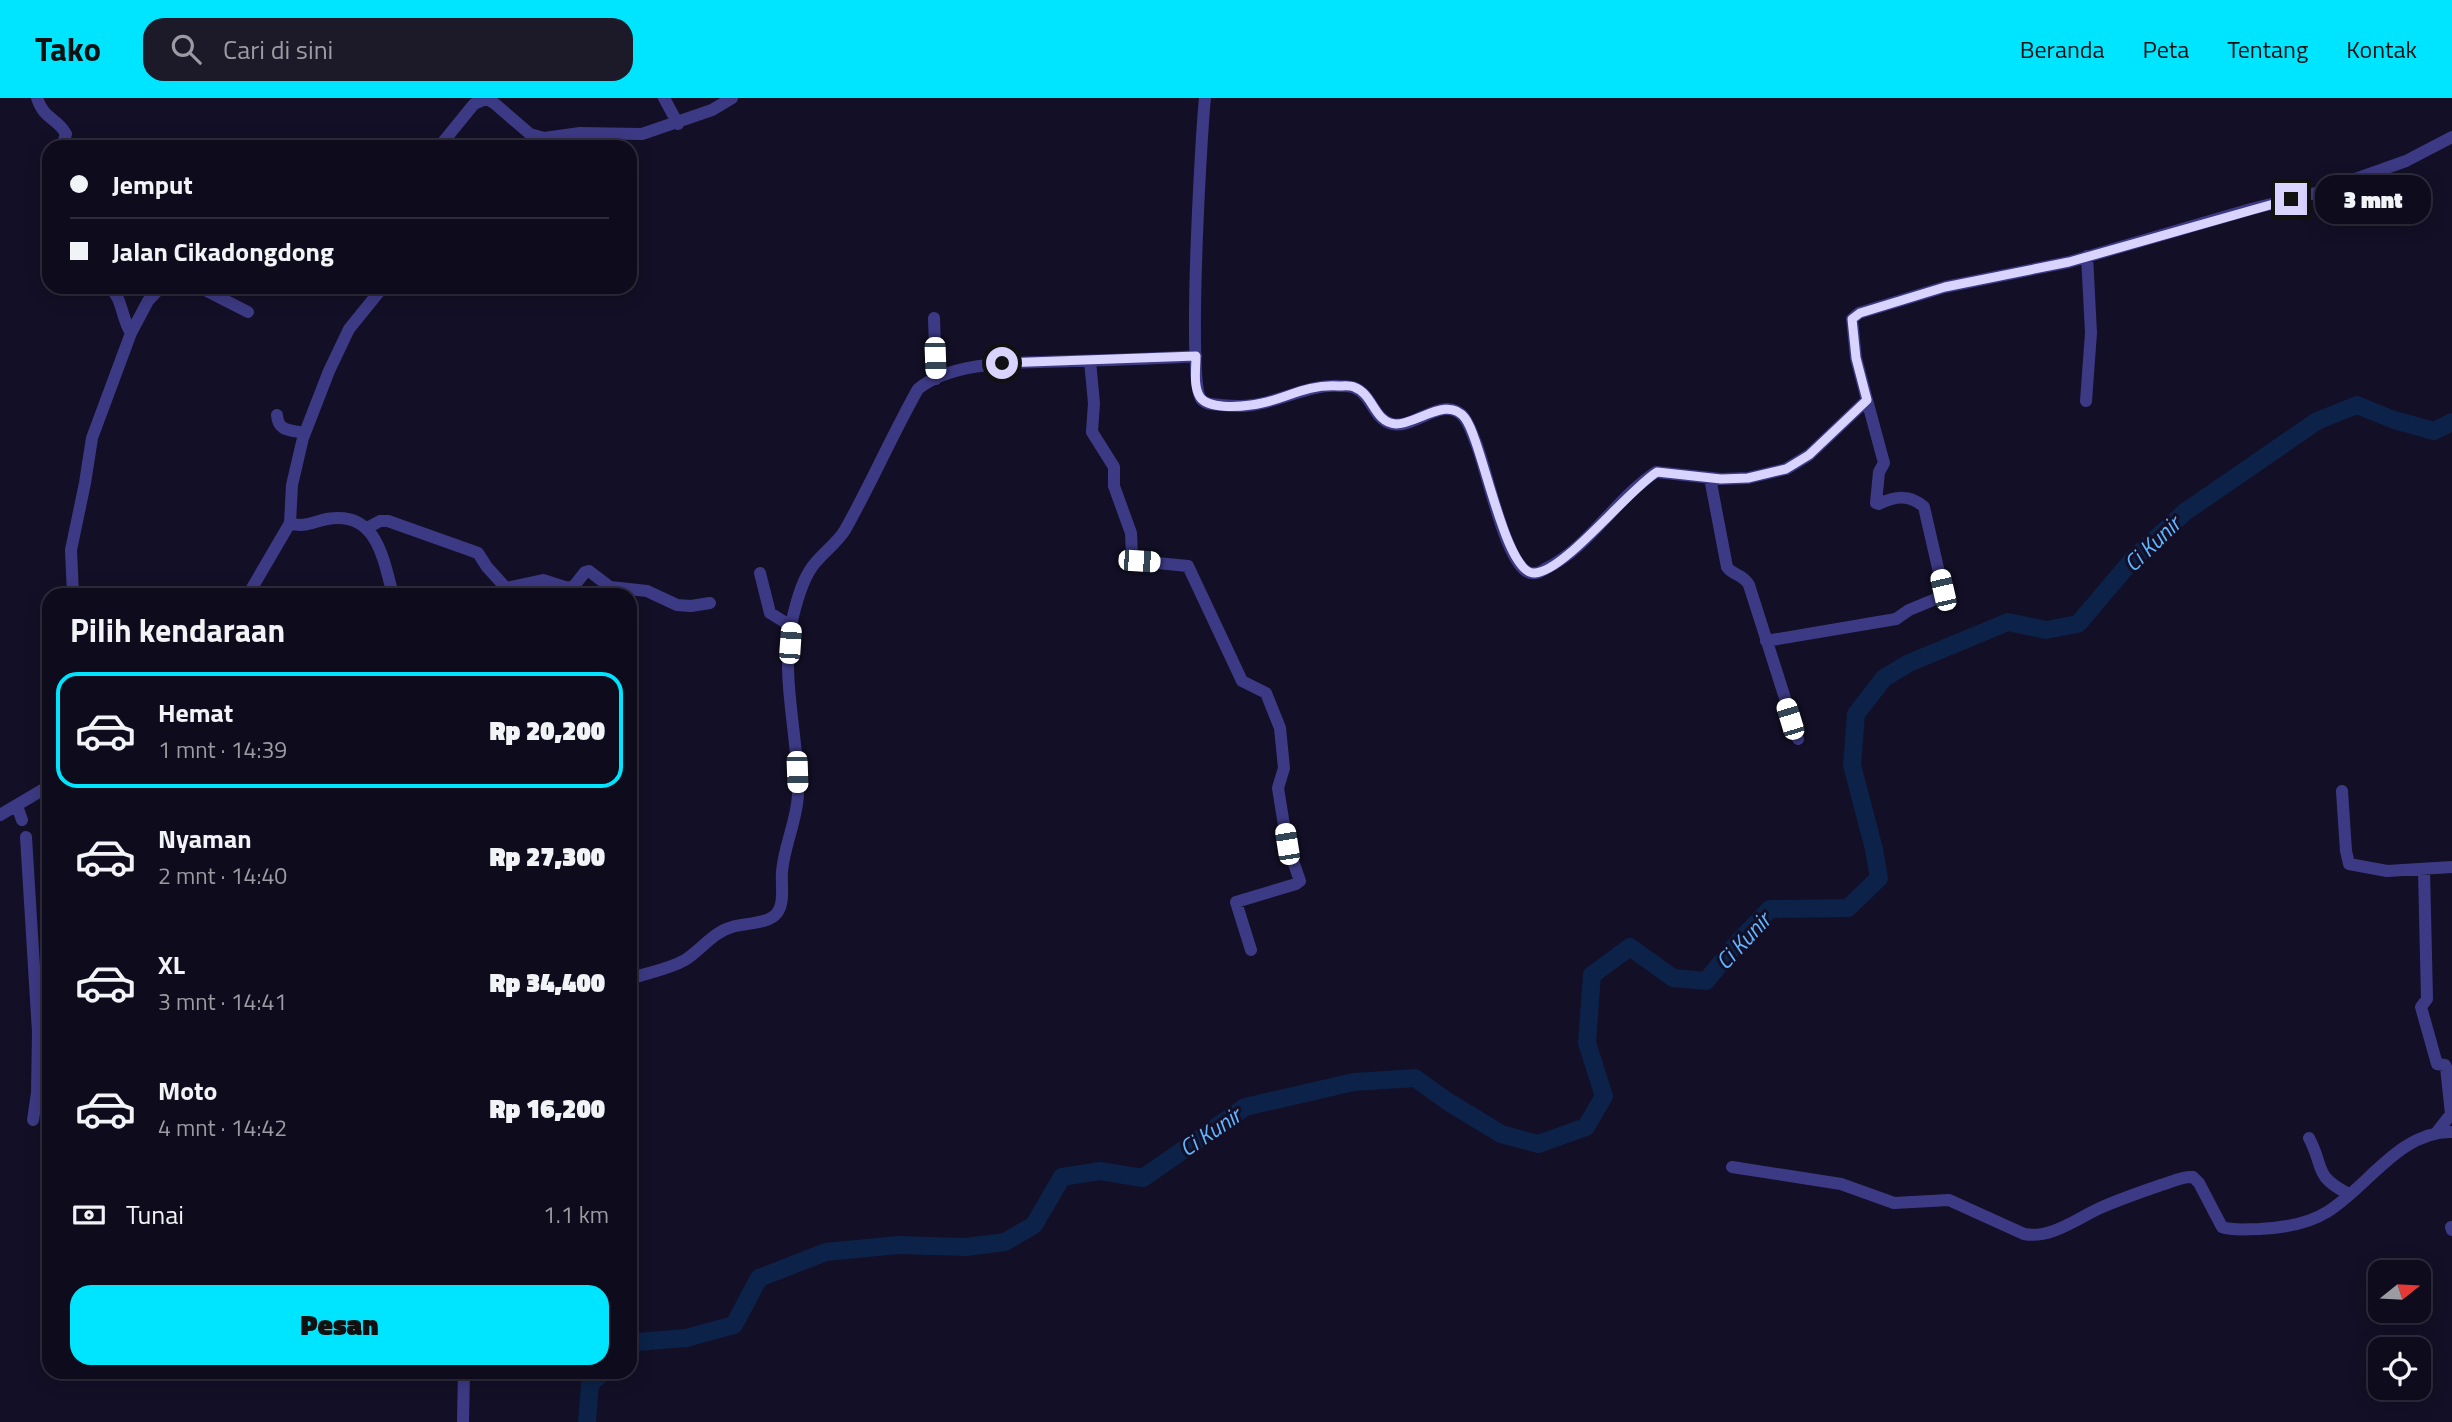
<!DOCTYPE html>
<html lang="id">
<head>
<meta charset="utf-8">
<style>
  body { margin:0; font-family:"Titillium Web",sans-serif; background:#1c1929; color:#f1f3f6; height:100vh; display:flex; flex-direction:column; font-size:26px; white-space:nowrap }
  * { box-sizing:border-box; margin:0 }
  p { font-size:23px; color:#9b9ba3 }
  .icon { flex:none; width:38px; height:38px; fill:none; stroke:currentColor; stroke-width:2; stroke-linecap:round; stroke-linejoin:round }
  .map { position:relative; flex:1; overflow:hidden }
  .sheet { position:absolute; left:42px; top:490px; width:595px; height:791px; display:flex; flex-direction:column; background:#0e0b1c; border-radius:21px; box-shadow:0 4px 18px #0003,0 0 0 2px #2e2b3b }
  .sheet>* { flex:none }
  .banner { position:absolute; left:42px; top:42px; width:595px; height:154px; border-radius:21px; box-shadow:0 4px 18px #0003,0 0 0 2px #2e2b3b; display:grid; align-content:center; height:154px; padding:0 28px; background:#0e0b1c }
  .needle { width:46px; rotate:72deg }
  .controls { position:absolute; left:2368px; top:1162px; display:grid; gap:14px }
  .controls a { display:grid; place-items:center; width:63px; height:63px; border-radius:14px; background:#0e0b1c; box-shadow:0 4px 18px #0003,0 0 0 2px #2e2b3b; font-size:35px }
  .end { position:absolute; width:32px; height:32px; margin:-16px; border:9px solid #d9d4ff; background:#111; box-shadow:0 0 0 4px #111 }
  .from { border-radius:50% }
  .bubble { position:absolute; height:49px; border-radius:21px; background:#0e0b1c; box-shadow:0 4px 18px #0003,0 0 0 2px #2e2b3b; font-size:23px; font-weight:800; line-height:49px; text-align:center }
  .car { position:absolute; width:21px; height:42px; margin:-21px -10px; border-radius:9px; box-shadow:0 0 5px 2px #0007; background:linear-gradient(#fff 24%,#345 0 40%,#fff 0 76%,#345 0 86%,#fff 0) }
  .banner b { display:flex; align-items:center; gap:24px; height:66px; font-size:26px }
  .banner b+b { border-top:2px solid #2e2b3b }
  .banner i { width:18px; height:18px; background:#f1f3f6 }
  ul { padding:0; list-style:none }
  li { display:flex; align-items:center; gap:21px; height:116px; margin:0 14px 10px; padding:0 14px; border:4px solid transparent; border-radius:21px }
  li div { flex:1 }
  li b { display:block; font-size:26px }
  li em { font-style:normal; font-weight:800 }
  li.on { border-color:#00e5ff }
  li>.icon { width:63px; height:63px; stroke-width:1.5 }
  h2 { padding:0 28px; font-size:32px; line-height:84px }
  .pay { display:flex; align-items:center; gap:18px; height:77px; padding:0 28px; font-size:26px }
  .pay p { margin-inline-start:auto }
  .button { display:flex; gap:14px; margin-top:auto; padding:14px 28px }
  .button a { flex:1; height:80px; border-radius:21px; background:#00e5ff; color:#111; font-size:28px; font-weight:800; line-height:80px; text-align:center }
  header { display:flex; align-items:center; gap:42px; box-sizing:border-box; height:98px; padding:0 35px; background:#00e5ff; color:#111 }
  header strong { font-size:33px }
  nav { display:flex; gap:38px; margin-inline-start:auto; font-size:24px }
  .search { width:490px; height:63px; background:#1c1929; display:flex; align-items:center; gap:18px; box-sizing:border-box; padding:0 24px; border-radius:21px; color:#9b9ba3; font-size:26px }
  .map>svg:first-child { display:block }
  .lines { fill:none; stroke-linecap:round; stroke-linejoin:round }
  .river { stroke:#0c2248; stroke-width:18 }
  .minor { stroke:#3d3a85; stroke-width:12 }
  .route { stroke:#d9d4ff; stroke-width:9 }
  .labels { text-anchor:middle; stroke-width:6; stroke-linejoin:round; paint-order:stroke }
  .water-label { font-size:23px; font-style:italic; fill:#62b6ff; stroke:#130f26 }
</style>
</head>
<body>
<header>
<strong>Tako</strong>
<div class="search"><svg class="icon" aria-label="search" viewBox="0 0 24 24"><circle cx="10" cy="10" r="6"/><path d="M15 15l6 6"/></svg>Cari di sini</div>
<nav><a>Beranda</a><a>Peta</a><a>Tentang</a><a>Kontak</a></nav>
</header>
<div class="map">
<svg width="2452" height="1324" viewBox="0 0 2452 1324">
  <rect width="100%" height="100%" fill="#130f26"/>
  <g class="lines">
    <path class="river" d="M630 1250 637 1244 686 1240 734 1227 759 1180 826 1154 898 1147 966 1149 1005 1144 1034 1127 1062 1079 1100 1073 1143 1080 1245 1009 1354 984 1415 980 1447 1003 1501 1036 1538 1046 1586 1029 1604 998 1587 945 1592 877 1630 849 1673 880 1706 883 1739 843 1770 811 1848 810 1879 780 1874 751 1852 667 1856 616 1884 580 1909 565 2008 524 2046 532 2078 526 2133 461 2185 414 2317 323 2357 307 2394 322 2434 333 2452 324
      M587 1324 590 1286 603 1274"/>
    <path class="minor" d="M37 0C44 22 58 20 66 36L62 49
      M664 0 678 26
      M1205 0C1201 38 1187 283 1201 301 1206 307 1213 306 1221 307 1231 308 1242 309 1252 307 1283 303 1308 286 1340 288 1344 288 1351 288 1355 290 1372 297 1374 322 1392 326 1415 331 1441 298 1462 317 1469 324 1472 336 1476 345 1487 373 1504 458 1526 473 1532 477 1539 475 1545 471 1590 449 1615 401 1656 374L1721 381 1748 380 1786 371 1809 357 1867 302 1856 260 1852 221 1859 215 1945 189 2069 164 2251 111 2316 95 2406 63 2452 39
      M439 49 474 6 486 1 494 5 530 36 544 40 580 35 642 36 712 12 732 0
      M109 189C123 200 121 220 131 235
      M199 189 248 214
      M934 220 936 281
      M1090 263 1094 305 1092 334 1114 369V388L1131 435 1132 457 1136 463 1188 468 1242 583 1266 595 1280 630 1284 670 1278 690 1287 746 1300 783 1296 786 1236 804 1251 852
      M2086 303 2091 235 2087 158
      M277 317C278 334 291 332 305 335
      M1710 380 1727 469C1733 478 1742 475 1749 487L1798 641
      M290 425 292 387 303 340 329 273 349 231 383 189
      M290 425C304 430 312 424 327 421 376 412 383 459 393 497
      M367 430 380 423H388L478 455 487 469 506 490 543 482 568 490 574 488 585 474 589 473 610 489 647 493 677 507 691 508 710 505
      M760 475 770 515 791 528
      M73 497 71 452 85 385 92 340 131 235 148 203 161 189
      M248 497 290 425
      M1766 543 1896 521 1909 512 1943 498V492L1924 409C1910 396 1895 398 1879 406L1876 405 1879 374 1884 365 1867 302
      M2342 693 2346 753 2349 766 2387 773 2452 769
      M17 708 22 722
      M0 717 49 688
      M26 739 38 934 37 995 33 1022
      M2424 772 2427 901 2421 909 2437 966 2445 967 2446 969 2451 1016 2437 1034
      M630 881C649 874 667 872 685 862 701 852 713 834 732 829 745 825 769 826 777 815 785 805 781 786 782 774 784 747 797 723 798 696 799 640 781 584 791 527 795 509 800 488 810 472 819 457 836 447 845 432 871 386 892 337 918 291 954 261 1027 265 1071 263 1113 262 1155 261 1196 258
      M630 973V990
      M2309 1040C2325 1070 2313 1078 2349 1096
      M1732 1069 1841 1086 1894 1105 1949 1102 2024 1136C2051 1141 2076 1121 2100 1110 2120 1101 2141 1094 2161 1087 2172 1084 2182 1078 2193 1079L2199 1085 2222 1129C2233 1133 2247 1131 2259 1131 2281 1130 2308 1126 2327 1114 2368 1089 2399 1033 2452 1034
      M2451 1129 2452 1132
      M463 1324 464 1274"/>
  </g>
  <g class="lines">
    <path class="route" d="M1002 265 1196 258C1196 271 1193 288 1200 299 1208 311 1238 309 1251 307 1282 304 1302 286 1338 288 1343 288 1350 287 1354 289 1374 296 1374 325 1396 326 1417 326 1448 297 1465 320 1483 344 1505 478 1535 475 1565 473 1627 393 1657 374L1721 381 1748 380 1786 371 1809 357 1867 302 1856 260 1852 221 1860 215 1945 189 2069 164 2291 101"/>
  </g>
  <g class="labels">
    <g class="water-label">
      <text transform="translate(2152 446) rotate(-44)" y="8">Ci Kunir</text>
      <text transform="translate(1743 843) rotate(-47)" y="8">Ci Kunir</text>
      <text transform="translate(1210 1034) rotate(-34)" y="8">Ci Kunir</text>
    </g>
  </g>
</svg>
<div class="controls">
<a><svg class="needle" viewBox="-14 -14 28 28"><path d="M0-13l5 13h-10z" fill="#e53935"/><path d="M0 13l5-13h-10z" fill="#9b9ba3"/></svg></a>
<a><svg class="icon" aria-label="locate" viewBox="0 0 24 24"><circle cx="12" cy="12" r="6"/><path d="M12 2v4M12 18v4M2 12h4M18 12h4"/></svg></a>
</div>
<i class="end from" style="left:1002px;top:265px"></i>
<i class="end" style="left:2291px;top:101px"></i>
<div class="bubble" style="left:2315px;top:77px;width:116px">3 mnt</div>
<i class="car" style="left:935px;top:260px;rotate:178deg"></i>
<i class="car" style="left:1139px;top:463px;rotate:94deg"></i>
<i class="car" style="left:1943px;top:492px;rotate:347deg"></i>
<i class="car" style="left:790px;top:545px;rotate:4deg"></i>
<i class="car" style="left:1790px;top:621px;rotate:343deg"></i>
<i class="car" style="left:797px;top:674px;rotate:178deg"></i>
<i class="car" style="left:1287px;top:746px;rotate:351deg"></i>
<div class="banner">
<b><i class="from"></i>Jemput</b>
<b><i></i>Jalan Cikadongdong</b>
</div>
<section class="sheet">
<h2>Pilih kendaraan</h2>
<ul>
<li class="on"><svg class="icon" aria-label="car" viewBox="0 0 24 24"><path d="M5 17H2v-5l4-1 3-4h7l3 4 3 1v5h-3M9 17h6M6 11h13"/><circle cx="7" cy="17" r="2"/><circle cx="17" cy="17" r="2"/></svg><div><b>Hemat</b><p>1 mnt · 14:39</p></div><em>Rp 20,200</em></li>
<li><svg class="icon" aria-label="car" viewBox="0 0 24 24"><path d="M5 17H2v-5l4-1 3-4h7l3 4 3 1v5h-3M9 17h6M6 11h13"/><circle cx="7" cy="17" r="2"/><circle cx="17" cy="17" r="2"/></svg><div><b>Nyaman</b><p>2 mnt · 14:40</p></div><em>Rp 27,300</em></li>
<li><svg class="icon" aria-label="car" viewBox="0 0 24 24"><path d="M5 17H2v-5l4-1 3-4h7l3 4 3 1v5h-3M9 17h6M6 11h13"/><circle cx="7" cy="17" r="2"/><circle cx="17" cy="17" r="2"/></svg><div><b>XL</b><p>3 mnt · 14:41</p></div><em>Rp 34,400</em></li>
<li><svg class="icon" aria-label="car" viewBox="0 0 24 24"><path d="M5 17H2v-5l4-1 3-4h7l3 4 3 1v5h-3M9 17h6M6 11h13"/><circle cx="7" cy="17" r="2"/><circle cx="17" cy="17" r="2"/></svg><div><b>Moto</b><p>4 mnt · 14:42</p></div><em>Rp 16,200</em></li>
</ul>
<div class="pay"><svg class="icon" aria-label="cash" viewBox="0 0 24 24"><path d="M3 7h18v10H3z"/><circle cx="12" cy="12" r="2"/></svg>Tunai<p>1.1 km</p></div>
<div class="button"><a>Pesan</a></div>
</section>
</div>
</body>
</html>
